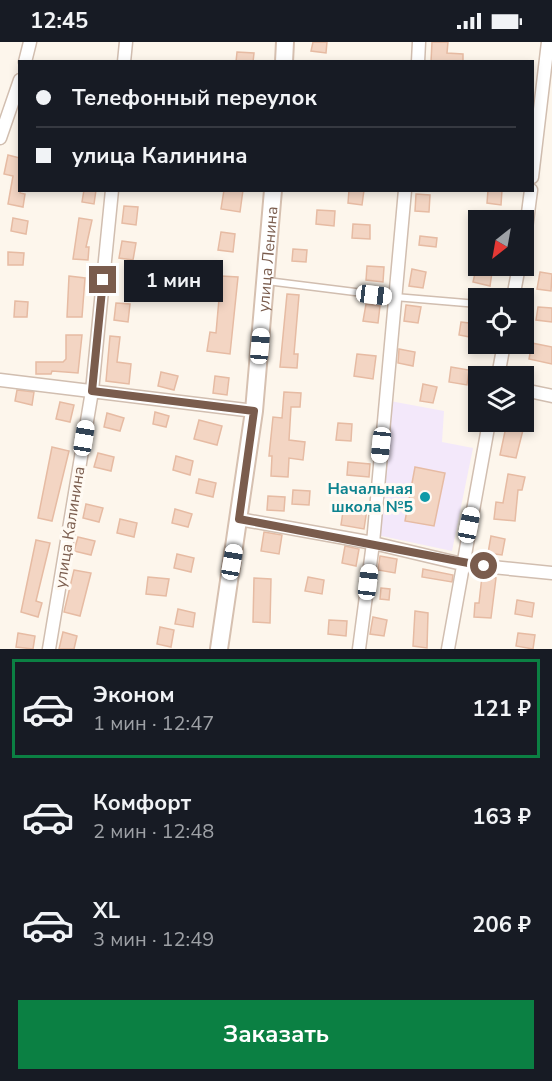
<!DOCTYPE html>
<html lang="ru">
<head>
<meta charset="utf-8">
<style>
  body { margin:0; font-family:"Nunito Sans",sans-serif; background:#20242c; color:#f1f3f6; height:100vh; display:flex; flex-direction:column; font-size:22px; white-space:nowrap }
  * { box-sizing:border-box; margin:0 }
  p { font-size:20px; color:#9ea1a6 }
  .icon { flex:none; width:33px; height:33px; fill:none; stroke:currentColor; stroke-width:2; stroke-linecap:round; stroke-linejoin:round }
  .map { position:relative; height:607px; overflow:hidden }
  .details { display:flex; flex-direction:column; background:#171b24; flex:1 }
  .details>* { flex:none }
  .hud { position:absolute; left:18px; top:18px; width:516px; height:132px; border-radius:0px; box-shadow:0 3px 9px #0003; display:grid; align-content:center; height:132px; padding:0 18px; background:#171b24 }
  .needle { width:39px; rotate:211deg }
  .buttons { position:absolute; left:468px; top:168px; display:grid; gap:12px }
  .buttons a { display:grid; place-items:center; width:66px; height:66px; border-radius:0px; background:#171b24; box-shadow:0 3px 9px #0003; font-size:30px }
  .end { position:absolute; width:27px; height:27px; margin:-14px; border:8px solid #7a5c4d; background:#fff; box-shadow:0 0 0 3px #fff }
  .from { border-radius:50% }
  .bubble { position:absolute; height:42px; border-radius:0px; background:#171b24; box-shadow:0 3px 9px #0003; font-size:20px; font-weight:700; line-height:42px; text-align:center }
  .car { position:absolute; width:18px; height:36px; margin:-18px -9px; border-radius:8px; box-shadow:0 0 4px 2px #0007; background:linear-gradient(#fff 24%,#345 0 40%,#fff 0 76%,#345 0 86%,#fff 0) }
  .hud b { display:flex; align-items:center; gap:21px; height:57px; font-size:22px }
  .hud b+b { border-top:2px solid #363941 }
  .hud i { width:15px; height:15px; background:#f1f3f6 }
  ul { padding:10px 0 0; list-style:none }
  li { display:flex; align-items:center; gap:18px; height:99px; margin:0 12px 9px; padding:0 6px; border:3px solid transparent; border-radius:0px }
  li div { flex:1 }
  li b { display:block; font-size:22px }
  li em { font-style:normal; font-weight:700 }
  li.active { border-color:#0b8043 }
  li>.icon { width:54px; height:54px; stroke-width:1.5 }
  .action { display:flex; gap:12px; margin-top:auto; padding:12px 18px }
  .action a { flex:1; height:69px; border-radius:0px; background:#0b8043; color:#fff; font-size:24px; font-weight:700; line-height:69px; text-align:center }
  .status { display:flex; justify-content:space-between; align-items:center; height:42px; padding:0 30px; background:#171b24; direction:ltr }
  .status svg { height:16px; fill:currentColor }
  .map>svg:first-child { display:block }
  .education { fill:#f3e8fa }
  .building { fill:#f3d5c3; stroke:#e6bba3; stroke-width:1.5 }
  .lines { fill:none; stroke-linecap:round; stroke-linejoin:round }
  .lane-casing { stroke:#d1beb0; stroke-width:9 }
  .street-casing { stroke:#d1beb0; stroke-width:15 }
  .secondary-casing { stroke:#d6c0b0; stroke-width:20 }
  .lane { stroke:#fff; stroke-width:6 }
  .street { stroke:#fff; stroke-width:12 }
  .secondary { stroke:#fff; stroke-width:16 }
  .route { stroke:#7a5c4d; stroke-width:8 }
  .culture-dot { fill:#0f9aa8; stroke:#fffaf3; stroke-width:2 }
  .labels { text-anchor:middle; stroke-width:6; stroke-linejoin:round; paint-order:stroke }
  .street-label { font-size:16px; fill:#7a5c4d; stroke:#fffaf3 }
  .culture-label { font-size:16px; font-weight:bold; fill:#0d838f; stroke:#fffaf3; text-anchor:end }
</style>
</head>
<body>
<div class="status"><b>12:45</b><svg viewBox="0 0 49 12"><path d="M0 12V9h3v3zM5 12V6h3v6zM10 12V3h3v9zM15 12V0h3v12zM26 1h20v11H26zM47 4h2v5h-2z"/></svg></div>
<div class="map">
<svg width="552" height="607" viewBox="0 0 552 607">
  <rect width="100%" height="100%" fill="#fdf6ec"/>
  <path class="education" d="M390 359 444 369 442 400 473 406 452 509 377 493Z"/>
  <path class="building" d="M313 0H327L326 11 311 9Z
    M432 0H448L447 11 463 12V20H431Z
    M237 10 254 11 253 20H236Z
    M8 113 20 116V151L25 152 23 165 8 162 13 134 4 132Z
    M84 148H96L94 162 82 160Z
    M224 148H243L240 170 221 167Z
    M349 148H364L362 163 348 161Z
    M488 148H502L501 163 487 161Z
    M416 152 430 153 429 170 415 169Z
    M124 164 138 165 136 183 122 181Z
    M317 168 335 169 334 184 316 182Z
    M13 176 28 179 26 192 11 189Z
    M79 176 92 178 86 205H89L88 218 73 217Z
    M353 182 370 183V197L352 196Z
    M221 190 235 192 233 210 218 208Z
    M420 194 437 196 436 205 419 203Z
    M122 199 136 201 133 218 119 216Z
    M293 207 307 208 306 220 292 219Z
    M8 210 24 211 23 223H8Z
    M131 224 149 226 146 247 129 245Z
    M367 224 384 225 383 240 366 238Z
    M412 227 426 230 423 246 409 244Z
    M476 227 492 230 490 244 473 240Z
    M540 230 552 232 551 249 537 247Z
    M69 234 85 236 82 275H67Z
    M221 234 238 235 230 312 207 309 210 290 216 291Z
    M287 252 299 253 294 312H298L297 326 280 325Z
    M15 259 28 260 27 275H14Z
    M116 261 130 262 128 280 114 278Z
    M366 262 380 264 378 281 363 279Z
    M406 263 421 265 418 281 404 279Z
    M538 265 552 266V280L536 278Z
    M461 280 477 282 475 296 459 293Z
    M66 293H82L78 331 52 329 51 332H36V320H63L66 317Z
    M110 294 120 295 117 320 131 322 129 342 106 339Z
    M532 301 552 305V322L529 317Z
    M399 307 415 310 413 324 398 321Z
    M357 312 376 314 373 337 354 334Z
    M451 325 469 328 467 343 449 340Z
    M161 330 178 334 174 348 158 344Z
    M215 334 229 336 227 353 213 351Z
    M423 342 437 345 433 361 420 359Z
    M17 348 34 350 32 363 15 359Z
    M284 350 301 351 300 365H291L289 398 305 400 303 418 289 416 288 435 271 434 272 414H269L273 375 282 376Z
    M60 360 74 363 70 380 56 377Z
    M155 370 169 374 166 385 153 382Z
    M107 371 124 376 120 389 104 385Z
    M199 378 222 384 217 403 194 397Z
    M507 380H525L516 416 500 413Z
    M338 381 352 382 351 399 336 398Z
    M52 405 69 409 52 479 38 476Z
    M98 411 114 415 111 429 94 425Z
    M176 414 193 419 190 433 173 428Z
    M348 420 370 422 369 435 347 433Z
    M415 425 445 431 434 484 405 479Z
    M508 432 525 435 522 448H518L515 479 494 477 496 460 503 461Z
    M199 437 216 441 213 455 196 451Z
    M293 448 310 449 309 463 292 462Z
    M268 454 285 455 284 469 267 468Z
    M86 462 103 466 99 480 83 476Z
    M344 463 367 467 364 487 341 483Z
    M175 467 192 472 188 485 172 481Z
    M120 477 137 481 134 495 117 491Z
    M264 490 282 493 279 512 261 509Z
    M491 494 505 497 502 513 488 511Z
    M78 495 95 499 91 513 74 509Z
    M36 498 50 501 36 559 42 561 38 575 21 570Z
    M345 504 359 507 356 524 342 521Z
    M177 512 194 516 191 530 174 526Z
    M380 514 397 517 395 531 378 528Z
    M423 527 453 533 452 540 422 535Z
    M74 528 91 531 80 574 64 570Z
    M482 534 496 536 491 576 474 575 475 561H479Z
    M148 535 169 537 166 554 146 552Z
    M308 535 324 538 322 552 305 549Z
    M254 536 271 537 270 581 253 580Z
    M381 546 390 547 389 558 380 557Z
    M517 558 534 561 532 575 515 572Z
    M178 567 195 571 193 585 175 582Z
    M415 569 428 571 427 606 413 604Z
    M373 575 387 578 384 594 370 592Z
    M329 578 347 579 346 594 328 592Z
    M160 585 174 588 171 605 157 602Z
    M63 590 77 594 74 607H59Z
    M18 591 35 594 33 607 16 605Z
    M518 591 535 593 533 607 516 604Z"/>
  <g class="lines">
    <g class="lane-casing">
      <path id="lane" d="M267 239 395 255 478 262"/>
    </g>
    <g class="street-casing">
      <path id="street" d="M25 20 30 0
        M124 20 126 0
        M418 20 419 0
        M0 96 20 38
        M532 135 548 0
        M524 202 531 148
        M513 256 519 224
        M498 334 504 302
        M0 338 254 369
        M524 348 552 354
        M239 477 373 501 462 522 552 531
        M49 607 92 349 112 148
        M359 607 373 501 405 148
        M448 607 489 380"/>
    </g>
    <g class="secondary-casing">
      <g id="secondary">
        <path d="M284 20 285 0"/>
        <path id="s1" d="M219 607 254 369 273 148"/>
      </g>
    </g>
    <use href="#lane" class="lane"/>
    <use href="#street" class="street"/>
    <use href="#secondary" class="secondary"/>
  </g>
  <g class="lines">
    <path class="route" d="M103 238 92 349 254 369 239 477 484 524"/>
  </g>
  <circle class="culture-dot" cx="425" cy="455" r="6"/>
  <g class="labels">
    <g class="street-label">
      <text dy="6" stroke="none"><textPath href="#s1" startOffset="393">улица Ленина</textPath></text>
      <text transform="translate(69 485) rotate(-81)" y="6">улица Калинина</text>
    </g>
    <g class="culture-label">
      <text x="413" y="452">Начальная<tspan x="413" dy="18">школа №5</tspan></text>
    </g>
  </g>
</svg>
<div class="buttons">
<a><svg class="needle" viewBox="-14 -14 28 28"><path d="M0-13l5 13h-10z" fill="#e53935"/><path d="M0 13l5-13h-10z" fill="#9ea1a6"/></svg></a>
<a><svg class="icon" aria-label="locate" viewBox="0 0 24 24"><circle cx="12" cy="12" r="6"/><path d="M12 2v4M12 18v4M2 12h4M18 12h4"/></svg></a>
<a><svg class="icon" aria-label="layers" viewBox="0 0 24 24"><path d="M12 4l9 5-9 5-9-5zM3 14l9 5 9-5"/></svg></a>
</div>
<i class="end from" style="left:484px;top:524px"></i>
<i class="end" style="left:103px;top:238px"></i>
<div class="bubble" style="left:124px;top:218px;width:99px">1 мин</div>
<i class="car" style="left:374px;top:253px;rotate:97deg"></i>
<i class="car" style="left:260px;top:304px;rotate:5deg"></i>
<i class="car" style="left:84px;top:396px;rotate:9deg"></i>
<i class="car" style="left:381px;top:403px;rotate:186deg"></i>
<i class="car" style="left:469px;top:483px;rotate:11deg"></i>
<i class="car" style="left:232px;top:520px;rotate:10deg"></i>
<i class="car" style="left:368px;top:540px;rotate:7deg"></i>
<div class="hud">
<b><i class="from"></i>Телефонный переулок</b>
<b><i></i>улица Калинина</b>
</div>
</div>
<section class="details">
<ul>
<li class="active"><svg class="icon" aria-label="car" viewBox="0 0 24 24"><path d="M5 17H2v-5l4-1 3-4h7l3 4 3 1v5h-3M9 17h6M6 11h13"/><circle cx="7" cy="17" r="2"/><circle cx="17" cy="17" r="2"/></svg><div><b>Эконом</b><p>1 мин · 12:47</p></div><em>121 ₽</em></li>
<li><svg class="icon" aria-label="car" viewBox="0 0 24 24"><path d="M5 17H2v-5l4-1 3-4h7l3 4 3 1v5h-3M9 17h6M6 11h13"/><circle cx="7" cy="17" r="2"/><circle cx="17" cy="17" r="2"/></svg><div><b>Комфорт</b><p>2 мин · 12:48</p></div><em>163 ₽</em></li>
<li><svg class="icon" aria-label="car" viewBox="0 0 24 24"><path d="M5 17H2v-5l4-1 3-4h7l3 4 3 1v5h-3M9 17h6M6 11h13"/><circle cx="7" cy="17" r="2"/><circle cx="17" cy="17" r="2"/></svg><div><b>XL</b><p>3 мин · 12:49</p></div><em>206 ₽</em></li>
</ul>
<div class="action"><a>Заказать</a></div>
</section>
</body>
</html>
